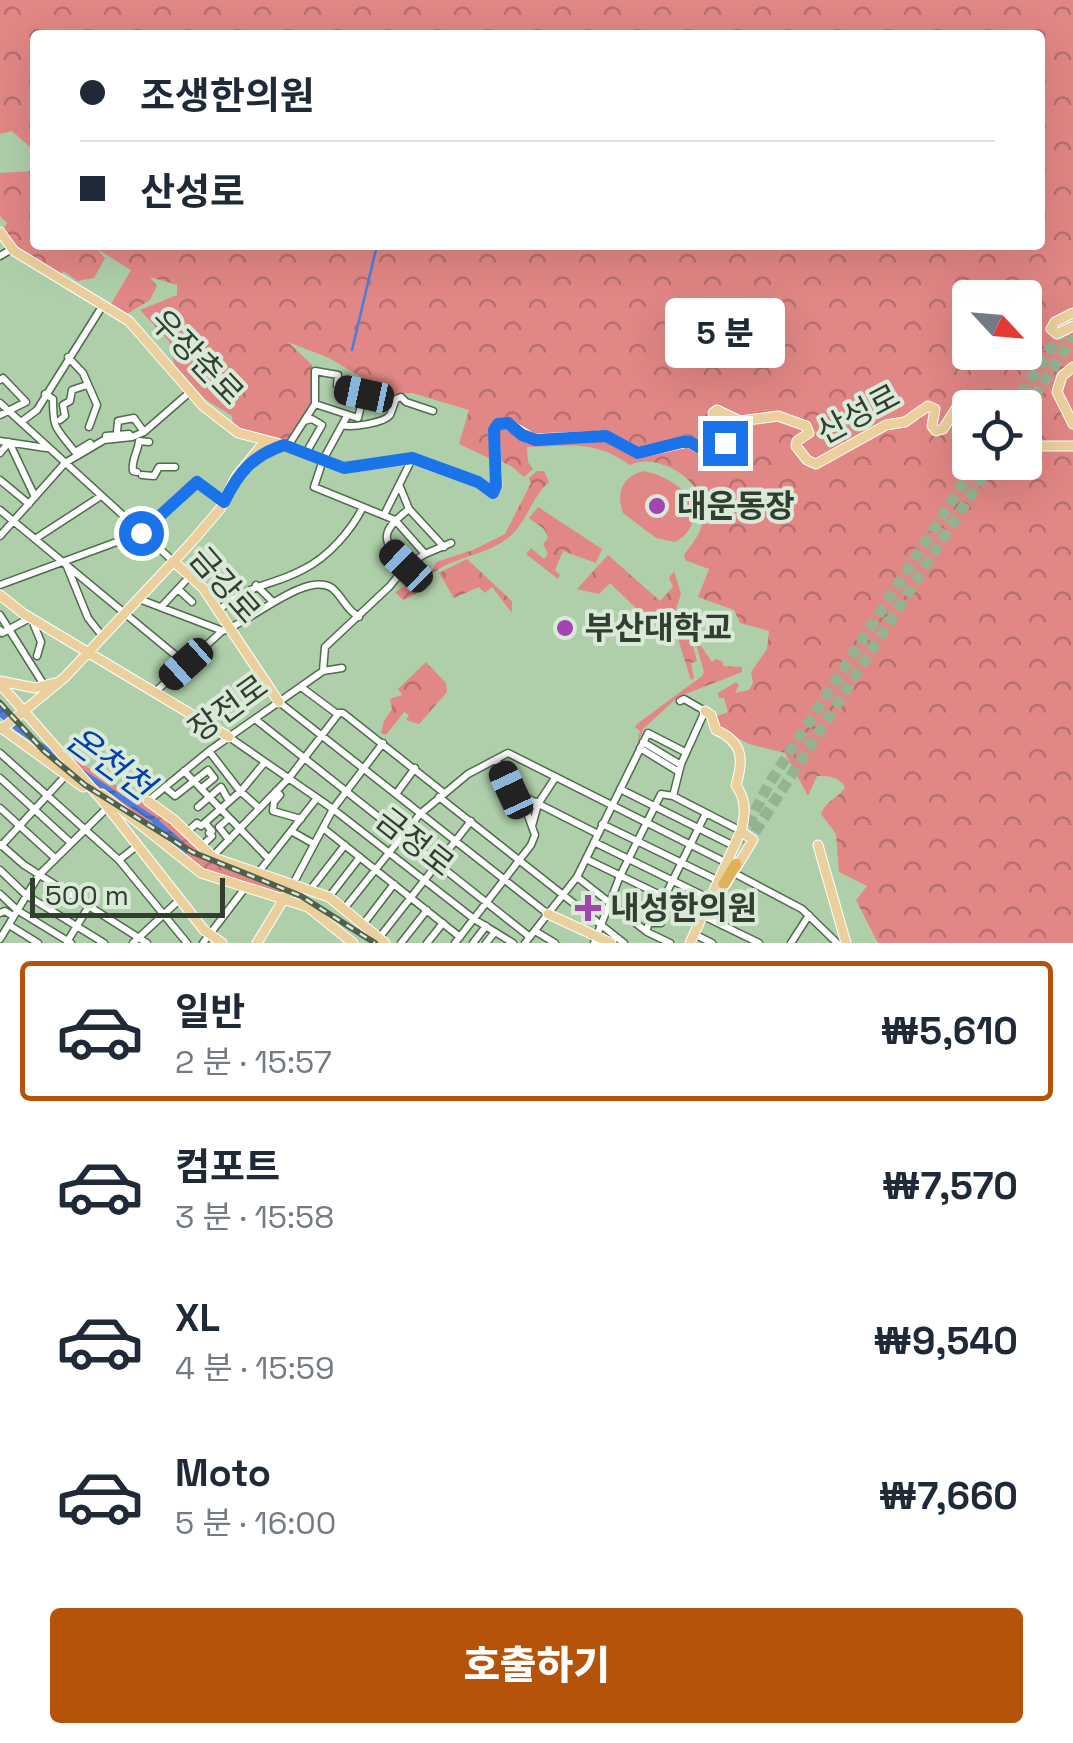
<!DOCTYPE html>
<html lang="ko">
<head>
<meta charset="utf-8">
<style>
  body { margin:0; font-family:"Space Grotesk","Noto Sans KR",sans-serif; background:#f6f6f7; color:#1f2937; height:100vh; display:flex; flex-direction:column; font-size:38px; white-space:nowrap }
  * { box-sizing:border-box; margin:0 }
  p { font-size:32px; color:#747a83 }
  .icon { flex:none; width:55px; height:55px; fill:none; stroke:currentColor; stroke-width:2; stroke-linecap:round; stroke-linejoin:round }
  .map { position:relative; height:943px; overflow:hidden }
  .panel { display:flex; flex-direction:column; background:#fff; flex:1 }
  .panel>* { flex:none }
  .guide { position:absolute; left:30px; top:30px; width:1015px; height:220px; border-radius:10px; box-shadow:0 10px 40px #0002; display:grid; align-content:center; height:220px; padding:0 50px; background:#fff }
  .needle { width:65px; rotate:116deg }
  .controls { position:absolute; left:952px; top:280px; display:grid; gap:20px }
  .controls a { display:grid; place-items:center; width:90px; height:90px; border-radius:10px; background:#fff; box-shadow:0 10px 40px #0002; font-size:50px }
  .scale { position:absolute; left:30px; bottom:25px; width:195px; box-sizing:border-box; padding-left:10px; border:5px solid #323f30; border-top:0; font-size:28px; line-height:35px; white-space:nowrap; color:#323f30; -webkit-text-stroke:8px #daead8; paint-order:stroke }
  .end { position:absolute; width:45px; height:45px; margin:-22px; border:12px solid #1a73e8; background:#fff; box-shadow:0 0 0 5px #fff }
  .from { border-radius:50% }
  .bubble { position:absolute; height:70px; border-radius:10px; background:#fff; box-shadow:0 10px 40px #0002; font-size:32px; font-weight:800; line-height:70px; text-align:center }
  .car { position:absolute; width:30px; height:60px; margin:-30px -15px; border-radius:12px; box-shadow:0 0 8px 2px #0007; background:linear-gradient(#222 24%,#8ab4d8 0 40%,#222 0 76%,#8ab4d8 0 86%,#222 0) }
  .guide b { display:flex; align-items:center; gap:35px; height:95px; font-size:38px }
  .guide b+b { border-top:2px solid #e0e1e3 }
  .guide i { width:25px; height:25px; background:#1f2937 }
  ul { padding:18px 0 0; list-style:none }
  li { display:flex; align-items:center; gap:30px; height:140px; margin:0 20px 15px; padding:0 30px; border:5px solid transparent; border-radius:10px }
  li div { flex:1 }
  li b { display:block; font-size:38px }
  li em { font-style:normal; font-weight:800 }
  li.current { border-color:#b45309 }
  li>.icon { width:90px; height:90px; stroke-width:1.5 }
  .action { display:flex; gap:20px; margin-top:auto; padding:20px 50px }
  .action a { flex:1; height:115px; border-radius:10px; background:#b45309; color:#fff; font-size:40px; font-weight:800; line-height:115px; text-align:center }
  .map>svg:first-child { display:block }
  .forest { fill:url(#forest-crowns); fill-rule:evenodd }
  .pitch { fill:#e18785 }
  .water { fill:url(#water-waves) }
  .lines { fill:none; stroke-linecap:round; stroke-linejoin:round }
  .stream { stroke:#4a7ddd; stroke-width:2.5 }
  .highway-tunnel { stroke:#96b292; stroke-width:11; stroke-dasharray:11 5.5; stroke-linecap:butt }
  .minor-casing { stroke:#4f6c4c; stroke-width:9 }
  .major-casing { stroke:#fff; stroke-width:11 }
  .highway-casing { stroke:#fff; stroke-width:14 }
  .minor { stroke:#fff; stroke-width:6 }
  .major { stroke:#ebd09d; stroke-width:9 }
  .highway { stroke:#deb15b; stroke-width:11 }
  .rail-casing { stroke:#4e5f4b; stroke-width:6 }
  .rail { stroke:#daead8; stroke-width:2.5; stroke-dasharray:8; stroke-linecap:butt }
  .route { stroke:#1a73e8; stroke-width:12 }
  .poi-dot { fill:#a146b0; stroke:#daead8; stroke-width:4 }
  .labels { text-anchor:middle; stroke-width:8; stroke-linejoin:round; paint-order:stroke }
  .street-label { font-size:32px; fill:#323f30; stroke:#daead8 }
  .poi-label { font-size:32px; font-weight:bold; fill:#323f30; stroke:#daead8; text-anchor:start }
  .water-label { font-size:35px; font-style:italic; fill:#023faf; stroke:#daead8 }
</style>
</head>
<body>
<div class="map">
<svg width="1073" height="943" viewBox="0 0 1073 943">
  <defs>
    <pattern id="forest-crowns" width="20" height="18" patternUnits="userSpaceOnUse" patternTransform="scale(2.5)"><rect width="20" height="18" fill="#e18785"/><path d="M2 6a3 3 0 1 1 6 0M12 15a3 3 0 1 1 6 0" fill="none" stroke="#b7706d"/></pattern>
    <pattern id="water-waves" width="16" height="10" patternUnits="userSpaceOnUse" patternTransform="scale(2.5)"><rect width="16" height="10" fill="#4a7ddd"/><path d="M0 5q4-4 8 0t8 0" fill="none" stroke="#3e68b4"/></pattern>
  </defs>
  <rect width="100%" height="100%" fill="#afcfaa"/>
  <path class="forest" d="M0 0H1073V445L1030 446 1025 450V408L964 406 970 416V462L994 463 1001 466 998 463H1013L1005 466 1010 467 1016 463 1025 462V453L1031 447H1073V943H878L856 900 867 886 839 872 836 834 821 814C826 800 839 798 845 787 838 776 829 776 817 776L808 796 785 753 749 744 714 726V717L728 712 724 698H719L718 693 736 682 739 685 735 693 749 690 753 683 751 672 767 649 769 631 740 623 734 610 698 597 709 569 685 560 684 555C695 540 704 530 704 511 704 481 658 451 630 465 594 439 569 446 527 447L528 462 533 469 524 477 511 466 496 459 495 429 501 424 511 426 507 422 498 423 493 429V460L459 444 469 410 412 393 390 394 329 358 288 342 312 365 313 403 288 443 284 445 233 430 232 416 205 399 174 364 169 341 140 310 177 295V285L150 277 157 286 150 300 122 317 108 309 131 270 97 249 105 258 94 278 77 281 64 271 58 279 12 249 1 233 7 223 0 216V173L32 171 30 147 12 131 0 134ZM35 35H1040V245H35ZM970 298H1025V352H970Z
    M537 471H544L549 482C532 496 527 523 508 538 479 561 433 556 416 594L403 600 395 592 433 569 436 562 473 550 505 534 531 483 529 478Z
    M538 507 602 549 596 563 563 551 555 570 560 575 558 579 526 554 531 548 544 559 548 554 543 544 548 538 544 529 529 518Z
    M608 555 660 601 673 587 669 578 674 571 681 594 673 618 689 632 697 661 691 663 694 678 691 680 678 639H669L667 635 657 633V621L649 614 645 617 610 583 599 594 577 589Z
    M467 559 512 601V613L492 587 485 593 479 587 454 598 439 573Z
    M694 636 712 662 716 659 723 662V666L742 667V672L678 697 643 729 637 745 640 731 635 727 637 724 702 676 704 672Z
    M426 662 446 683 447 692 419 724 406 720 409 715 404 712 386 735 381 733 384 721 392 709 390 699 402 695 398 689Z
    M68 755 157 811 209 855 288 883 280 897 200 871 154 826 90 784Z"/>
  <path class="pitch" d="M643 471C664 475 679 484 692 501 696 519 692 533 675 542L656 538 623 513C616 492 622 477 643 471Z"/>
  <path class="water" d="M0 699 36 739 154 816 189 847 190 852 184 855 165 839 151 821 16 731 0 717Z"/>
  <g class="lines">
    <path class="stream" d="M352 350 377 245"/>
    <path class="highway-tunnel" d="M1012 408 1073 314
      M1025 411 1073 337
      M740 840 769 784 977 462
      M746 846 992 462"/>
    <g class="minor-casing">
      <path id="minor" d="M0 256 12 249
        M68 357 83 373 97 405 89 427
        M0 380 3 378 26 402 0 415
        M45 394 53 399C53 431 56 427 75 452L90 443
        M0 403 173 561
        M315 404 358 418 366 385 372 386
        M347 416 323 460 314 487 395 520 425 554 451 543
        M60 420 65 416 63 405 70 401 72 390 87 385
        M304 421 312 419 322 425 306 453
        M21 422 37 410 103 305
        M342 425C351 428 384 423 390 415 391 413 395 401 396 399L401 397 406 402 433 411
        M117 432 118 421 134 418 144 432
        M106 436 129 434
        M0 441 46 448
        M288 446 315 404V371L338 375 337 385 364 394
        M0 453 9 442 35 497
        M137 472 133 471C131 460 138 452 139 441L149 442
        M142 475 154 476 159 467H175
        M0 480 29 504
        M400 487 409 509
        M0 510 186 664
        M384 515 412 459
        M0 536 65 463 104 440 132 437 144 432 190 392
        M35 539 101 496
        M425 554 406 566C379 540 381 531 409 509L444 547
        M66 564 88 618 103 637
        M0 585 141 533 197 482 224 501
        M256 585 273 602
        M178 589 192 602
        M139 599 223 631C250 622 306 571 332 588 343 597 346 610 359 617
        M163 605 190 576
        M219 610C252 582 271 587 304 569 328 557 351 531 363 507
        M0 615 44 685
        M36 621 34 625 41 642 37 656
        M0 630 2 633 30 618
        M323 671 325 647 390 586 406 566
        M301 687 336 713H343L444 793
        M155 692 221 632
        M279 702 548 914
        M255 719 530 937
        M229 737 333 809 474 919 513 943
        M643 742 681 765
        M640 748 679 772
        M209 751 240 791 259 808
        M0 753 119 860 187 943
        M496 759 511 790 598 834
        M184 771 269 859
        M0 778 71 843
        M620 789 734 846
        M168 790 175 796 208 770 214 778 203 787
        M276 791 280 795 274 802 273 811 301 819
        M396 794 415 768
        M673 796 681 764 705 711 684 699 680 701
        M439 797 624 943
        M148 801 209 751 323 671 342 668
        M198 807 221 787 229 801
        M0 808 55 858
        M602 824 719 881
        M532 826 538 804 555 778
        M323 828 460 937
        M291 831 314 844
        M187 832 197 823 201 826 241 791 265 762
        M229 840 219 827 229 818
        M594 842 710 899
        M0 844 24 865 147 943
        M1 846 67 774
        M201 847 212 836 209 833 212 831 205 823
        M212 857 289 778 339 713
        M586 859 759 943
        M119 860 133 849
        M0 870 26 895 104 943
        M732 872 802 909 837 943
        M258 873 317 798
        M577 877 647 932 670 943
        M293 884 333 809 383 743
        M310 890 345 845
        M0 894 17 910 71 943
        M329 897 360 857
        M664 898 706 813
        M344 909 420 814 468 774 508 753 727 863
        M0 913 5 911 13 916
        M9 925 38 943
        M362 926 394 884
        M535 931 555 943
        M646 931 649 923H661
        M210 934 245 888
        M698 936 712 943
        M379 938 471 821
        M0 939 39 875 104 811
        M67 942 89 906
        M133 943 176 903
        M203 943 206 939
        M401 943 427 910
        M427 943 443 923
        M455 943 531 845 535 835 526 810 536 802
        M473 943 486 926
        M486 943 495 932
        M525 943 577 877 648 733 685 752
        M594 943 620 876 661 794 673 796 741 831
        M791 943 809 915"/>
    </g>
    <g class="major-casing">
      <path id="major" d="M0 232 14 251 129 321 203 406 238 433 288 446 344 468 412 459 478 482 493 493 497 485 494 430 499 424 507 423 533 439 606 436 639 453 688 442 708 453 722 447 726 441 714 423 713 413 717 410 740 421 778 416 806 426 809 433 797 441 796 446 807 460 816 464 886 425 905 422 928 406 935 409 932 426 936 431 943 429 959 404 970 410
        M1073 313 1055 322 1051 329 1057 334 1073 326
        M1073 367 1062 376 1057 392 1073 424
        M1025 452 1032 446H1073
        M996 462 1005 466 1015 462
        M173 561 203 588 279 702
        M0 595 24 614 229 737
        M0 681 35 688 54 683
        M0 684 102 800 204 930 222 943
        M0 727 83 787
        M2 729 65 677 190 544 220 509 236 477 265 441
        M102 794 201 873 308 907 353 943
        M148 801 174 820 214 858 329 897 385 943
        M818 845 846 943
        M736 868 753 840 741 831
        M548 914 611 943
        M257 943 293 884
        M690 943 741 831C746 813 746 800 736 785 744 759 743 742 716 730L711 715 705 711"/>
    </g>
    <g class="highway-casing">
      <path id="highway" d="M724 884 736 864"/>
    </g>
    <use href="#minor" class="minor"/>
    <use href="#major" class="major"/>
    <use href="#highway" class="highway"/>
    <g class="rail-casing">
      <path id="rail" d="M0 703 44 751 85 785 192 852 301 896 375 943"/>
    </g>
    <use href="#rail" class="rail"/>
  </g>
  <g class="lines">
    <path class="route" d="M141 533 197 482 224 502C239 472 252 456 284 445L344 468 412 458 478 482 493 493 496 486 494 430 498 424 508 423 522 435 536 440 606 436 638 453 682 442H690L709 453 725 443"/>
  </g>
  <g class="poi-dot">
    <circle cx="657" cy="506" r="10"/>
    <circle cx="565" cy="628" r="10"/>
    <path d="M583 893h10v10h10v10h-10v10h-10v-10h-10v-10h10z"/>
  </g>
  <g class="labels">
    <g class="street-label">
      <text transform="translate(197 357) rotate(46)" y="11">우장춘로</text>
      <text transform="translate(858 414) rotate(-28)" y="11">산성로</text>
      <text transform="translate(225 585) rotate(49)" y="11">금강로</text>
      <text transform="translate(228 708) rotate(-36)" y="11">장전로</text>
      <text transform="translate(415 842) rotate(38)" y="11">금정로</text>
    </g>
    <g class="poi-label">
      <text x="677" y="517">대운동장</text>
      <text x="585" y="639">부산대학교</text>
      <text x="610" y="919">내성한의원</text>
    </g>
    <g class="water-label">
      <text transform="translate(110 763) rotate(36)" y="12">온천천</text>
    </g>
  </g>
</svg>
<div class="controls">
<a><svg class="needle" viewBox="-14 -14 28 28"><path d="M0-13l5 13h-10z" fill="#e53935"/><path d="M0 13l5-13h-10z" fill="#747a83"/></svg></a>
<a><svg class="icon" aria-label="locate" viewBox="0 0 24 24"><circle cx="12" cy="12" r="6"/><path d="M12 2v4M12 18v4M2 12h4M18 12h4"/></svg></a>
</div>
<div class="scale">500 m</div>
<i class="end from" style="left:141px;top:533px"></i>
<i class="end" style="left:725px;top:443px"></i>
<div class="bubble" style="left:665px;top:298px;width:120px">5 분</div>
<i class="car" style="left:364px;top:394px;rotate:282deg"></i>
<i class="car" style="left:406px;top:566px;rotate:314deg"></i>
<i class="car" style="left:186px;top:664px;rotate:228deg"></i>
<i class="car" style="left:511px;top:790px;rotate:335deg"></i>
<div class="guide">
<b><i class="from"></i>조생한의원</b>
<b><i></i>산성로</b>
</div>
</div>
<section class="panel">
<ul>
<li class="current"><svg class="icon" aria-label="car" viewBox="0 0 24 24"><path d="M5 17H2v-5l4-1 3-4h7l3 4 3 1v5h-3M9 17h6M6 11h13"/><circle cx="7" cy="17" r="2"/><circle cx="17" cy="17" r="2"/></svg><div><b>일반</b><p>2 분 · 15:57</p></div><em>₩5,610</em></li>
<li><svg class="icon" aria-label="car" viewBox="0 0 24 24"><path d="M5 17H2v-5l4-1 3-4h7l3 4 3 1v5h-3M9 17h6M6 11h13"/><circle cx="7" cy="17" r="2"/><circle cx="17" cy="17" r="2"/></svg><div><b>컴포트</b><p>3 분 · 15:58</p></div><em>₩7,570</em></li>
<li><svg class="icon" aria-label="car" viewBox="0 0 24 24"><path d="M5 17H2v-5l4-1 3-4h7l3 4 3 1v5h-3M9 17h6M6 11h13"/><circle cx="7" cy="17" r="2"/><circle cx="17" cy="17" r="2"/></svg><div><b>XL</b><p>4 분 · 15:59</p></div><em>₩9,540</em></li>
<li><svg class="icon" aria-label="car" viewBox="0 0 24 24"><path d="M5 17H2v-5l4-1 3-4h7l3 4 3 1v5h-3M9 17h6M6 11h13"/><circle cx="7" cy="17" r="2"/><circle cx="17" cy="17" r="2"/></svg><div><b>Moto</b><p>5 분 · 16:00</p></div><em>₩7,660</em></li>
</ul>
<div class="action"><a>호출하기</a></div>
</section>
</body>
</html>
